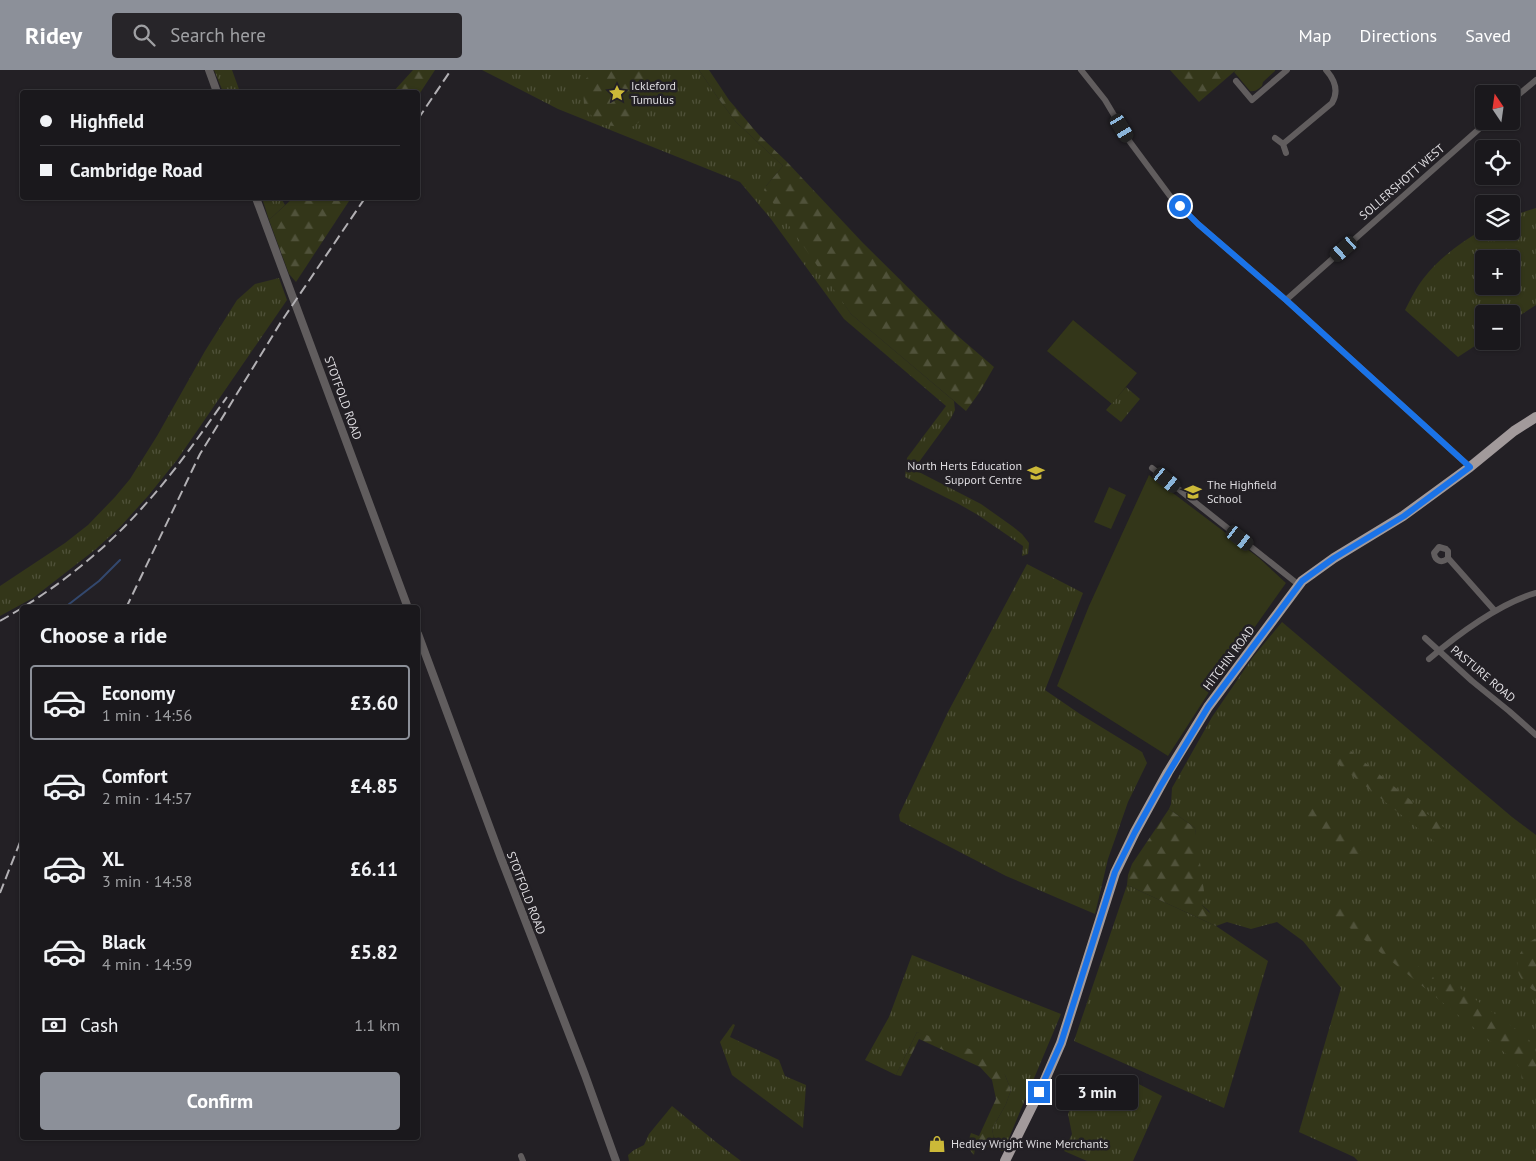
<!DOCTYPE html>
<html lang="en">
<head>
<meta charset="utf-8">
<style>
  body { margin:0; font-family:"PT Sans",sans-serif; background:#272529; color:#f1f3f6; height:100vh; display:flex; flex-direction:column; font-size:19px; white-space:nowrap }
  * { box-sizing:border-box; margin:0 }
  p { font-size:16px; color:#9fa0a3 }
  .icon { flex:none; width:28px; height:28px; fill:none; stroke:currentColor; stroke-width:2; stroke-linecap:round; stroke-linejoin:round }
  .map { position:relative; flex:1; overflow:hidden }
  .side { position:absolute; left:20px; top:535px; width:400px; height:535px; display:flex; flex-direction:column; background:#1a181c; border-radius:5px; box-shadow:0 1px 4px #0004,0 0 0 1px #38373b }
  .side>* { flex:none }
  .top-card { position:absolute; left:20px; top:20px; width:400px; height:110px; border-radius:5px; box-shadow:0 1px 4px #0004,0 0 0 1px #38373b; display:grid; align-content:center; height:110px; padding:0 20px; background:#1a181c }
  .needle { width:32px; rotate:347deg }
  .buttons { position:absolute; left:1475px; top:15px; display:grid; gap:10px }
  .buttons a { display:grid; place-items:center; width:45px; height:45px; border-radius:5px; background:#1a181c; box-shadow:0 1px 4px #0004,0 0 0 1px #38373b; font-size:25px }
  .end { position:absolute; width:22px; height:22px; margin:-11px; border:6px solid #1a73e8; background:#fff; box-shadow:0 0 0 2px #fff }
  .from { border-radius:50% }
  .bubble { position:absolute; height:35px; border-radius:5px; background:#1a181c; box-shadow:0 1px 4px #0004,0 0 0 1px #38373b; font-size:16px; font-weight:800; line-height:35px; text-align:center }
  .car { position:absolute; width:15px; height:30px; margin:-15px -8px; border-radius:6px; box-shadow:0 0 4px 1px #0007; background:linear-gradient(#222 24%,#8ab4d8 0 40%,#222 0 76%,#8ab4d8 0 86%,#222 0) }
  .top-card b { display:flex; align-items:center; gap:18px; height:48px; font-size:19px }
  .top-card b+b { border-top:1px solid #38373b }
  .top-card i { width:12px; height:12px; background:#f1f3f6 }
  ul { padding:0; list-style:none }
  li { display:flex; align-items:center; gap:15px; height:75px; margin:0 10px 8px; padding:0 10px; border:2px solid transparent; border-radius:5px }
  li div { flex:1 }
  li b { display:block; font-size:19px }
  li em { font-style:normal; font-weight:800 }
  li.on { border-color:#8c9099 }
  li>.icon { width:45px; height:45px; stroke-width:1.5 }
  h2 { padding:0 20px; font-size:22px; line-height:60px }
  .pay { display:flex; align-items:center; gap:12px; height:55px; padding:0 20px; font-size:19px }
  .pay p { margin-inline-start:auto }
  .action { display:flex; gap:10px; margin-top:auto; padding:10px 20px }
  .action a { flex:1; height:58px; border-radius:5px; background:#8c9099; color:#fff; font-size:20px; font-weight:800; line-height:58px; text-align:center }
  header { display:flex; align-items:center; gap:30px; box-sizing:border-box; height:70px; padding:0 25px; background:#8c9099; color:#fff }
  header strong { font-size:24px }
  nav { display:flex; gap:28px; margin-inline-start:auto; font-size:18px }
  .search { width:350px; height:45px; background:#272529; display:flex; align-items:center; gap:12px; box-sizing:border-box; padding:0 18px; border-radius:5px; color:#9fa0a3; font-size:19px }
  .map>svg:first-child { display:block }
  .grass { fill:url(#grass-tufts); fill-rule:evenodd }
  .forest { fill:url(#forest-firs) }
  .park { fill:#333619 }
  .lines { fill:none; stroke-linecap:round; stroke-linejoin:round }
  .stream { stroke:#33486e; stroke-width:2 }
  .minor { stroke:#615d5e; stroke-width:6 }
  .tertiary { stroke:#615d5e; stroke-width:8 }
  .primary { stroke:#a29a9b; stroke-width:10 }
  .rail { stroke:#b2b0b4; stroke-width:2; stroke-dasharray:10 5; stroke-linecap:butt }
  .route { stroke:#1a73e8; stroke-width:6 }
  .labels { text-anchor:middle; stroke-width:5; stroke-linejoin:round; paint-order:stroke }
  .poi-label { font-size:12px; fill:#dedce0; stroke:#232025; text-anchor:start }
  .street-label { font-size:12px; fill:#dedce0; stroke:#232025 }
</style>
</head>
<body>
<header>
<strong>Ridey</strong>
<div class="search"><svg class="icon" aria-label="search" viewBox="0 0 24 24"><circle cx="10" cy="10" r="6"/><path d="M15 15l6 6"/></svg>Search here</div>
<nav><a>Map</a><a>Directions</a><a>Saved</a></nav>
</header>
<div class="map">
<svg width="1536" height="1091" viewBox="0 0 1536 1091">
  <defs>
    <pattern id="grass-tufts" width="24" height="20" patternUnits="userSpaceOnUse" patternTransform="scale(1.25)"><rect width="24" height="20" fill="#333619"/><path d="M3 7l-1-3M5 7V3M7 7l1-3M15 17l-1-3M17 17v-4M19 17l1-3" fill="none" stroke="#50523a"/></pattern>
    <pattern id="forest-firs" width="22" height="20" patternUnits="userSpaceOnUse" patternTransform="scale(1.25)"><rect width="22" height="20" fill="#333619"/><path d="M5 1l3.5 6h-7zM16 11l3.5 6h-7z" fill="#50523a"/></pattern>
  </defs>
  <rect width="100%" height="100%" fill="#232025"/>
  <path class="grass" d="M214 0H232L240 22H223Z
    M482 0H699L718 28 736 52 783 96 766 116 851 244 954 331 955 340 951 348 919 392 917 401 981 434 1012 456 1022 464 1029 473 1028 484 1022 486 1023 476 978 445 957 433 905 407 907 388 946 336 844 249 771 149 740 112 558 39Z
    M262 128H281L285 135 269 150Z
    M1536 138V235L1511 251V244H1484V270L1458 287 1405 240C1410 230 1416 218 1423 209 1439 188 1461 172 1484 159V161H1511V146ZM1484 189H1511V216H1484Z
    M279 208 287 230 177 390 148 426 121 456 96 479 33 528 0 546V516L65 473 88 455 115 427 130 409 157 366 205 281 237 230 255 214Z
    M1126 317 1140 329 1121 352 1106 340Z
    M1027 494 1083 523 1045 620 1080 644 1142 682 1147 693 1128 732 1108 789 1095 844 1006 806 900 751 899 745 948 642Z
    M1282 552 1512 747 1536 765V1091H1358L1354 1087 1299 1062 1341 918 1303 871 1277 852 1251 859 1227 852 1216 856 1268 891 1224 1038 1074 971 1127 815 1216 856 1209 841 1202 835 1195 758 1169 739 1171 734 1172 718 1212 647 1253 587Z
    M912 885 1061 944 1006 1075 994 1069 992 1059 1006 1034 1011 1020 1005 1005 917 962 896 1005 865 990 889 947Z
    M733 954 735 955 730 967 779 990 785 1006 806 1015 803 1058 732 1005 720 972Z
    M1127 1008 1162 1026 1133 1091H1087L1064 1081 1072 1064 1068 1044 1074 1031Z
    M672 1036 716 1072 741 1091H629L628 1085 634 1080 644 1075 649 1064Z"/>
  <path class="forest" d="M413 0H435L418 26V22H393Z
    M593 0H647L651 6 652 30 644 47 638 53 630 58 605 55 597 51 589 43 584 35 583 16 585 10Z
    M699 0H709L729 30 759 65 787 92 863 173 952 261 994 297 979 323 966 341 851 244 764 120 766 116 783 96 736 52 718 28Z
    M1170 0H1236L1199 32Z
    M293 128H351L296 212 289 204 269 150Z
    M1340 672 1447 760 1435 772 1328 686Z
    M1311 736H1314L1359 777 1362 783V786L1355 788 1346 787 1306 745V742Z
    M1169 739 1195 758 1204 821 1202 835 1212 845 1216 856 1127 815 1128 805 1132 794Z
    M1337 835 1434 908 1426 919 1331 843Z
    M1536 868V922C1511 908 1511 882 1536 868Z
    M1446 908 1528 968 1536 982V1010H1522L1520 999 1515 991 1432 924Z
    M917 962 985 984 1005 1005 1011 1020 1006 1034 992 1059 994 1069 1006 1075 1003 1081 988 1077 975 1079 974 1085C967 1079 968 1071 971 1063L979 1066 996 1029 992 1010 980 997 919 969 901 1006 896 1005Z"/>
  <path class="park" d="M1236 0H1275V1L1263 12 1262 16C1258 19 1256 22 1250 21L1234 2Z
    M1073 250 1137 303 1112 334 1047 281Z
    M1149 405 1259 488 1286 513 1213 616 1168 686 1057 616 1089 536Z
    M1109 417 1126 425 1111 459 1094 452Z"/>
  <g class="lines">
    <path class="stream" d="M64 538 99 511 120 490"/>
    <path class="minor" d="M1081 0 1105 30 1130 72 1170 126 1198 154 1286 230 1470 397
      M1236 11 1252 30 1287 0
      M1511 31 1536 10
      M1275 68 1283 74 1286 83
      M1283 74 1332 33C1339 21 1335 10 1326 0
      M1286 230 1488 51
      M1152 398 1299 515
      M1448 488C1442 494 1435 491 1434 483L1439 477 1446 479 1448 481V488L1495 541
      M1425 568 1472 611 1509 641 1536 665
      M1429 589C1457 565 1500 533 1536 523
      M521 1086 523 1091"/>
    <path class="tertiary" d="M209 0 217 22
      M256 128 408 538
      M418 564 501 788 585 1005 616 1091"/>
    <path class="primary" d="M1005 1091 1044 1012 1061 973 1115 803 1135 762 1168 702 1208 637 1302 511 1334 488 1403 446 1470 397 1514 361 1536 347"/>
    <path class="rail" d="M418 49 451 0
      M126 538 200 384 281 252 365 128
      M0 551C53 521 102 483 142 438 174 403 200 365 227 327
      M0 823 22 767"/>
  </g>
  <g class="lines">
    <path class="route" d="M1039 1022 1061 973 1115 802 1135 762 1160 717 1208 637 1302 511 1334 488 1404 446 1470 397 1286 230 1198 154 1180 136"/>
  </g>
  <defs>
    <g id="sight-bare" transform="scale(1.35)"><path d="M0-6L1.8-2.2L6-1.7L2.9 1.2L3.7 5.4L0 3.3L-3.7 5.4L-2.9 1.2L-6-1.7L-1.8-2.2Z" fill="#ccb938" stroke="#232025" stroke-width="2.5" paint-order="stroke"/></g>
    <g id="school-bare" transform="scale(1.35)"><path d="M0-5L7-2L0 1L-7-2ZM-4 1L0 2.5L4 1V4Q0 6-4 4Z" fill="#ccb938" stroke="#232025" stroke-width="2.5" paint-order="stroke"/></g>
    <g id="shop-bare" transform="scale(1.35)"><path d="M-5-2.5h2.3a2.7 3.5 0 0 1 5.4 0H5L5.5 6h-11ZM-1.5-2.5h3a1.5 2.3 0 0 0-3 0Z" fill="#ccb938" stroke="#232025" stroke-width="2.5" paint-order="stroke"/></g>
  </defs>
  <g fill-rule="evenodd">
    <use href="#sight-bare" x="617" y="23"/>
    <use href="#school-bare" x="1036" y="403"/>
    <use href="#school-bare" x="1193" y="422"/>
    <use href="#shop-bare" x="937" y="1074"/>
  </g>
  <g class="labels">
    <g class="poi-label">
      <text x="631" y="20">Ickleford<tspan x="631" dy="14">Tumulus</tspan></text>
      <text x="1022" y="400" text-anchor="end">North Herts Education<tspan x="1022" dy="14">Support Centre</tspan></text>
      <text x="1207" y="419">The Highfield<tspan x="1207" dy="14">School</tspan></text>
      <text x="951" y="1078">Hedley Wright Wine Merchants</text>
    </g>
    <g class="street-label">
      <text transform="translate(1402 112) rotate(-41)" y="4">SOLLERSHOTT WEST</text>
      <text transform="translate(343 328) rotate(70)" y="4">STOTFOLD ROAD</text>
      <text transform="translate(1229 588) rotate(-53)" y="4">HITCHIN ROAD</text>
      <text transform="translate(1483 604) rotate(40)" y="4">PASTURE ROAD</text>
      <text transform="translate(526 823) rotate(69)" y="4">STOTFOLD ROAD</text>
    </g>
  </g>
</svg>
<div class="buttons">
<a><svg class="needle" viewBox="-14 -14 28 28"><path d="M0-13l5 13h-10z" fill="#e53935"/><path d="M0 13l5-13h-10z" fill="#9fa0a3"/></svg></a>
<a><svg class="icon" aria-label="locate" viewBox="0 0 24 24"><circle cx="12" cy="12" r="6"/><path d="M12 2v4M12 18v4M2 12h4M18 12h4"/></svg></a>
<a><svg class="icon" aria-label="layers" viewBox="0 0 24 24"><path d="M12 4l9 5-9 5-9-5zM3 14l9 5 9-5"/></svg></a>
<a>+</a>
<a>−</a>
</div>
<i class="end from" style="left:1180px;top:136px"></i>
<i class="end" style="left:1039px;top:1022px"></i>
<div class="bubble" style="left:1056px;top:1005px;width:82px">3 min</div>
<i class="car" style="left:1122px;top:58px;rotate:149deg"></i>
<i class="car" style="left:1344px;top:179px;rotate:229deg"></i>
<i class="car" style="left:1167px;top:410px;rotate:129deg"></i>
<i class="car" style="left:1240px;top:468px;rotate:128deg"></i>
<div class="top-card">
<b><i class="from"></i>Highfield</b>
<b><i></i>Cambridge Road</b>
</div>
<section class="side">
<h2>Choose a ride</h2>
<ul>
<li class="on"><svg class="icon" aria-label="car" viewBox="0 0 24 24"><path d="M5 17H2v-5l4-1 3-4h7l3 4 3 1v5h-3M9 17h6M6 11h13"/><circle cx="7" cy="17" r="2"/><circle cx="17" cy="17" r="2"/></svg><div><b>Economy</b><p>1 min · 14:56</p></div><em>£3.60</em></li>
<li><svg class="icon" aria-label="car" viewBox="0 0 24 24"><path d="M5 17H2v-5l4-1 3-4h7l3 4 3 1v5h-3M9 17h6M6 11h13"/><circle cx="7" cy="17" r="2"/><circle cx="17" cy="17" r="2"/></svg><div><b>Comfort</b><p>2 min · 14:57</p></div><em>£4.85</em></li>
<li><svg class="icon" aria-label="car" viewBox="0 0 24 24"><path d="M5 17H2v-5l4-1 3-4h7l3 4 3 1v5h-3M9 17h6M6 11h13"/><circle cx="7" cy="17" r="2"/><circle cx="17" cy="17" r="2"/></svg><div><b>XL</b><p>3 min · 14:58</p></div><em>£6.11</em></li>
<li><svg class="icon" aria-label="car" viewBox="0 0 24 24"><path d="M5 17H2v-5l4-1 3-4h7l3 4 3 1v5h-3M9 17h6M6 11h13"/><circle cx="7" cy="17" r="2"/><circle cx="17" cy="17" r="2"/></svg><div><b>Black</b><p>4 min · 14:59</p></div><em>£5.82</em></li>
</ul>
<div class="pay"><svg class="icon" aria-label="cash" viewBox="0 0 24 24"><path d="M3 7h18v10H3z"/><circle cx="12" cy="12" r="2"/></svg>Cash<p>1.1 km</p></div>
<div class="action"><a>Confirm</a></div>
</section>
</div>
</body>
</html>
